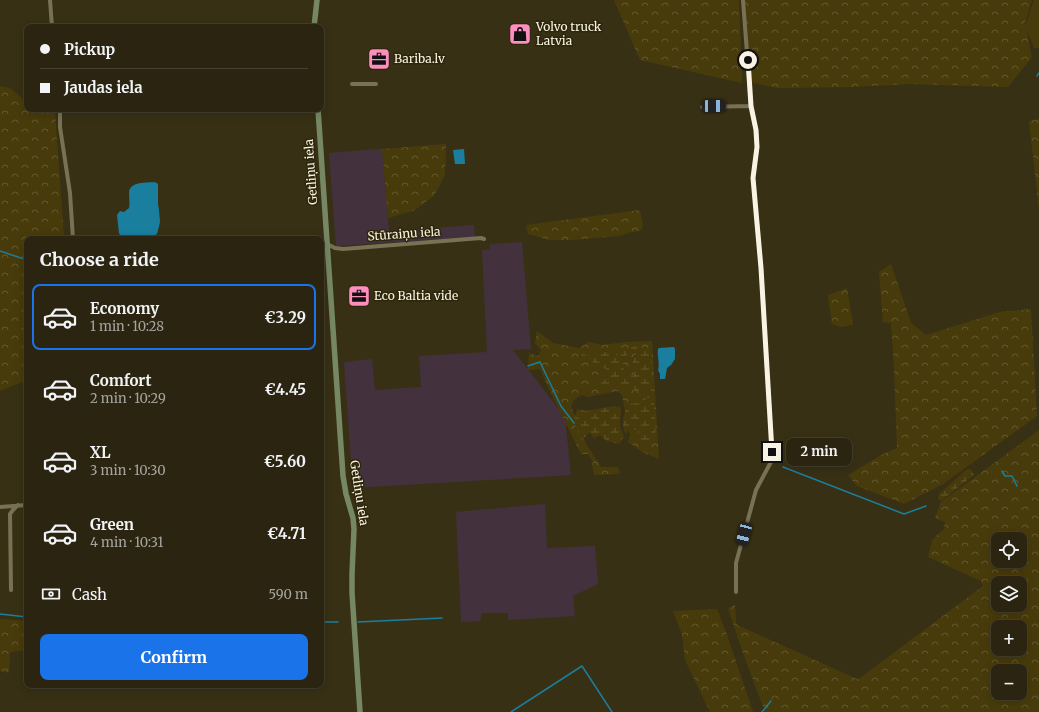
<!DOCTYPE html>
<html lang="en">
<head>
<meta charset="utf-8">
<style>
  body { margin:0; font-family:Merriweather,serif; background:#322c19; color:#f1f3f6; height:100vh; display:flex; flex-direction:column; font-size:15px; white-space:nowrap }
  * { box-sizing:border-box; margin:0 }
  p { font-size:13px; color:#a5a49f }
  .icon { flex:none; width:22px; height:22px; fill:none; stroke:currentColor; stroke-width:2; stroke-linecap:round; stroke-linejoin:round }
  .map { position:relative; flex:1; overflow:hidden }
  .details { position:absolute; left:24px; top:236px; width:300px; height:452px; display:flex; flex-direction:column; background:#2a2410; border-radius:8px; box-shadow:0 2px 10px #0003,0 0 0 1px #464130 }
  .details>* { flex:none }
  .hud { position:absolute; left:24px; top:24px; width:300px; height:88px; border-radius:8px; box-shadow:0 2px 10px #0003,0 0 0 1px #464130; display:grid; align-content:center; height:88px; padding:0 16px; background:#2a2410 }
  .controls { position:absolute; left:991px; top:532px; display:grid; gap:8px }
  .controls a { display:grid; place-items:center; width:36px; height:36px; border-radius:8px; background:#2a2410; box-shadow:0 2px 10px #0003,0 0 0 1px #464130; font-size:20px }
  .end { position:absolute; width:18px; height:18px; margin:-9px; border:5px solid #f8f3e3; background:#111; box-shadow:0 0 0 2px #111 }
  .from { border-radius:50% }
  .bubble { position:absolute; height:28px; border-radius:8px; background:#2a2410; box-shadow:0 2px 10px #0003,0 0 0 1px #464130; font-size:13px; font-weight:700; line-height:28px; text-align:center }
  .car { position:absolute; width:12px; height:24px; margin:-12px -6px; border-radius:5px; box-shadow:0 0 3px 1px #0007; background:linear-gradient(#222 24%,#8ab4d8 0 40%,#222 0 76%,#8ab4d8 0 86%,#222 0) }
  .hud b { display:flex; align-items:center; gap:14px; height:38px; font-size:15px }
  .hud b+b { border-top:1px solid #464130 }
  .hud i { width:10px; height:10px; background:#f1f3f6 }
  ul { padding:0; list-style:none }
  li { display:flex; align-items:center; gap:12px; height:66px; margin:0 8px 6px; padding:0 8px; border:2px solid transparent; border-radius:8px }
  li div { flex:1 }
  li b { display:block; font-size:15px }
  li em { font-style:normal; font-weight:700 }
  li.current { border-color:#1a73e8 }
  li>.icon { width:36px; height:36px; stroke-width:1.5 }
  h2 { padding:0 16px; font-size:18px; line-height:48px }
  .pay { display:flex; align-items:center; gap:10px; height:44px; padding:0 16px; font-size:15px }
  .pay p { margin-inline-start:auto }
  .action { display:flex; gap:8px; margin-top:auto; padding:8px 16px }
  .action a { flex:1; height:46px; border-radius:8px; background:#1a73e8; color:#fff; font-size:16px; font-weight:700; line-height:46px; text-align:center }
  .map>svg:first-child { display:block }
  .commercial { fill:#43323d }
  .grass { fill:#483b0b }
  .forest { fill:url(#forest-crowns); fill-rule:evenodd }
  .wetland { fill:url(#wetland-marsh) }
  .water { fill:#1a7f9e }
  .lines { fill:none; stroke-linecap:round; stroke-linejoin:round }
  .stream { stroke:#1a7f9e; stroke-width:1.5 }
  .street { stroke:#797153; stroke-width:4 }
  .secondary { stroke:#768863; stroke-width:5.5 }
  .route { stroke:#f8f3e3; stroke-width:5 }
  .labels { text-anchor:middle; stroke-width:3; stroke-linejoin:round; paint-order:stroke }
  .poi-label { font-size:12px; fill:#f8f3e3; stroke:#2e260a; text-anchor:start }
  .street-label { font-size:12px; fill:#f8f3e3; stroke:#2e260a }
</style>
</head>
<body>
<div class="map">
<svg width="1039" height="712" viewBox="0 0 1039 712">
  <defs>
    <pattern id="forest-crowns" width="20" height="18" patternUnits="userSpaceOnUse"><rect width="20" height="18" fill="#483b0b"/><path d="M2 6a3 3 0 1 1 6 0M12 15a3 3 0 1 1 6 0" fill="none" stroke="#63582e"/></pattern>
    <pattern id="wetland-marsh" width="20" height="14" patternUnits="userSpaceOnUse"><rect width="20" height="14" fill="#483b0b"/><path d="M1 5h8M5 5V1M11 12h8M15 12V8" fill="none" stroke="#63582e"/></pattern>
  </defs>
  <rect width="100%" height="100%" fill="#383015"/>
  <path class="commercial" d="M379 149H382L389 231 474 225 475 237 336 246 329 153Z
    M522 242 531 349 513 350 565 417 571 475 353 488 344 362 372 359 375 390 421 387 419 356 487 352 482 250 490 249V244Z
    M545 504 547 548 595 546 598 584 573 596 575 616 508 620V613H482L480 621 461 622 456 512Z"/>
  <path class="grass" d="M1034 0H1039V48H1034L1025 26Z"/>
  <path class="forest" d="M614 0H739L742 83 640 60Z
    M743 0H1032L1025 23 1032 57 1008 87 911 84 851 87 778 88 749 82Z
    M0 86 10 88 27 102V109H46L55 112 64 239H27V380L0 391Z
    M1039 119V209L1029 121Z
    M446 144 445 175 434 196 413 211 388 218 382 149Z
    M640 210 643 226 640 231 632 232 619 236 573 240H550L528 234 526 225Z
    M891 264 911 323 926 335 1000 312 1031 309 1037 416 943 484 904 504 857 486 848 475 883 454 897 448 894 368 891 323 883 322 879 272Z
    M847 288 853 325 840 327 832 324 828 295Z
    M537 331 553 343 579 348 589 342 602 345 626 342 652 341 659 459 642 452 628 442 630 435 622 395 617 391 588 397 581 395 574 400 571 406 586 444 601 467H618L620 474 594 475 592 465 593 462 588 454H581L548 387 540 369 528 370 529 353 538 356 541 350 535 343Z
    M1039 430V712H765L743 653 728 608 735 605 736 623 737 625 857 679 860 678 983 586 981 581 928 557 932 540 944 529 945 522 935 518 941 502ZM998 539H1020V561H998ZM998 583H1020V605H998ZM998 627H1020V649H998ZM998 671H1020V693H998Z
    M717 609 726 632 753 712H710L685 660 682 634 673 611Z
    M0 619 27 621V650L10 652 9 673 0 671Z"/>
  <path class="wetland" d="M638 346 636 351 630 353 624 357 623 366 624 372 633 376C634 370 631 361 634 356 637 352 641 349 644 346L652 350V366L651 373H645L639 369 638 371C642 377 646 377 652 377L656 439 653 441 650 438 646 445 641 443 637 430 630 429 626 434C619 425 626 409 629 398H632V404L637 403 639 399 645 400 648 396 646 392 643 395 633 388 619 386 616 384 603 388 601 383 610 375 611 372 599 365 585 358 579 353 578 350 583 353 586 356 591 355 596 350 609 353 611 350 616 351V355L623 353V349Z
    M614 406 621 408 620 426 624 437 619 444 607 441 600 435 594 438 590 432 582 440 574 423 577 409 586 411Z
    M970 469 972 471 974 475 941 501 938 499 939 494 966 470Z"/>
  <path class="water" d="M464 149 465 164H455L453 150Z
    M155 182 158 184V204L159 210 160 222 157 234 146 239H122L119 233 117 215 120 211 124 212 129 208C130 203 129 197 129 192 131 181 146 183 155 182Z
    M674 347 675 349V359L671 365 667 368 665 379H660V374L658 370C660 365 657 355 658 349L659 348Z"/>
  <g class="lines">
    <path class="stream" d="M1037 76 1039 73
      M0 251 27 260
      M528 366 540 362 561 406 574 423
      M783 467 904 514 926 506
      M1002 471 1005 476H1012L1017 486
      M0 614 27 617
      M321 622H338
      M358 622 442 618
      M511 712 582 666 612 712
      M762 712 771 701"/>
    <path class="street" d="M50 0 52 27
      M352 84H376
      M702 107 751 106
      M60 109V127L70 193 73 239
      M327 244 335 248 343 249 481 238 484 239
      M0 507 27 505
      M11 590 10 514 13 510 18 505
      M736 592V563L756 490 772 460V452L761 268 753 178 757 147 756 130 751 106 743 0"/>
    <path class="secondary" d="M314 27 317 0
      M318 109 343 476 346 494 353 518 354 529 352 574V593L360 712"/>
  </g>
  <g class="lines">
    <path class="route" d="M748 60 751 106 756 130 757 147 753 178 761 268 772 452"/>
  </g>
  <defs>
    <g id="shop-square" transform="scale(1.15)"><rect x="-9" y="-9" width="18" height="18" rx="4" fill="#fd8ebe" stroke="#2e260a"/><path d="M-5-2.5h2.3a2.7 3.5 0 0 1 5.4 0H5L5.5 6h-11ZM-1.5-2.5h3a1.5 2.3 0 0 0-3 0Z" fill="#111"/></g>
    <g id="office-square" transform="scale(1.15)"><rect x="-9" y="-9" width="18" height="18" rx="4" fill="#fd8ebe" stroke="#2e260a"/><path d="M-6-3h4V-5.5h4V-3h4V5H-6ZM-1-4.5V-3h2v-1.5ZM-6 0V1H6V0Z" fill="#111"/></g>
  </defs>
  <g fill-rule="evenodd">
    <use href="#shop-square" x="520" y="34"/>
    <use href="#office-square" x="379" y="59"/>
    <use href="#office-square" x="359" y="296"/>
  </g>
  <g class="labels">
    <g class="poi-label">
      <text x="536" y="31">Volvo truck<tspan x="536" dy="14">Latvia</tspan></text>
      <text x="394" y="63">Bariba.lv</text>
      <text x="374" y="300">Eco Baltia vide</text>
    </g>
    <g class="street-label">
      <text transform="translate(311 172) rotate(-94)" y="4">Getliņu iela</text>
      <text transform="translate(404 234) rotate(-4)" y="4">Stūraiņu iela</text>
      <text transform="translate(359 493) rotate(81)" y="4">Getliņu iela</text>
    </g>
  </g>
</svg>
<div class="controls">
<a><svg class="icon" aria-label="locate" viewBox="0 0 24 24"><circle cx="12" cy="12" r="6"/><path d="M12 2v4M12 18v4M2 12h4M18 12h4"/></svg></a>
<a><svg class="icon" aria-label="layers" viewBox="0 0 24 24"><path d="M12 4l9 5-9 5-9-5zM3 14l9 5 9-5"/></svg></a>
<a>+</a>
<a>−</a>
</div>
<i class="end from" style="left:748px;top:60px"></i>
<i class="end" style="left:772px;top:452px"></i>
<div class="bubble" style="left:786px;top:438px;width:66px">2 min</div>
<i class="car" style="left:714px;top:106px;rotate:89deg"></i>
<i class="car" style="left:744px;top:534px;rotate:195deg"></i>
<div class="hud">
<b><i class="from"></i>Pickup</b>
<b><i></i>Jaudas iela</b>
</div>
<section class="details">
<h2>Choose a ride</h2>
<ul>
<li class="current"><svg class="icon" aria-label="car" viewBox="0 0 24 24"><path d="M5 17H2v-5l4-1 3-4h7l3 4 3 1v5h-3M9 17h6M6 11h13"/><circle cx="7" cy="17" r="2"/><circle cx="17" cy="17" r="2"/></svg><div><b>Economy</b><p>1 min · 10:28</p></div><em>€3.29</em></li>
<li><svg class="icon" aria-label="car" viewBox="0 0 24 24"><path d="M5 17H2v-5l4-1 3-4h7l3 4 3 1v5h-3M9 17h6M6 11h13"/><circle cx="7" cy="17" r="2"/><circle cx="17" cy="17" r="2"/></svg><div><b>Comfort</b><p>2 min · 10:29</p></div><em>€4.45</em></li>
<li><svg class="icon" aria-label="car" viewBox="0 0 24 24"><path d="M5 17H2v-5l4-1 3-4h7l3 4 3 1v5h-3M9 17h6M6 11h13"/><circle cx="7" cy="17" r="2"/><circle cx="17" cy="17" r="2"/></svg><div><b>XL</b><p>3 min · 10:30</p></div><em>€5.60</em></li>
<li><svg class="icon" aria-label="car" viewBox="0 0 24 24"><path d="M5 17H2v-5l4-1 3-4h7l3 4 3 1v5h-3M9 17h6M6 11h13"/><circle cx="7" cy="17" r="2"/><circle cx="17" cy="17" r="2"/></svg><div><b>Green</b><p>4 min · 10:31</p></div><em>€4.71</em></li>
</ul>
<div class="pay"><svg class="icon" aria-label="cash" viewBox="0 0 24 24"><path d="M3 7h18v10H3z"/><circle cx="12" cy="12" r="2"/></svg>Cash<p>590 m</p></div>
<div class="action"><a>Confirm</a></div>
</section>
</div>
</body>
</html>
